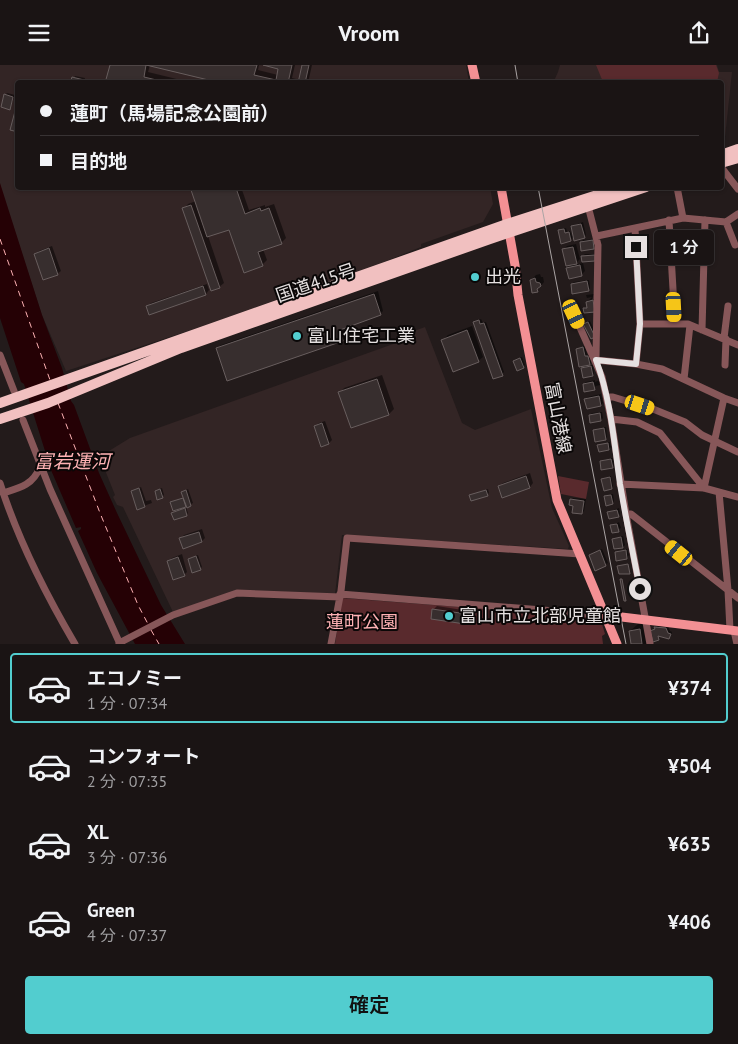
<!DOCTYPE html>
<html lang="ja">
<head>
<meta charset="utf-8">
<style>
  body { margin:0; font-family:"PT Sans","Noto Sans JP",sans-serif; background:#272122; color:#f1f3f6; height:100vh; display:flex; flex-direction:column; font-size:19px; white-space:nowrap }
  * { box-sizing:border-box; margin:0 }
  p { font-size:16px; color:#9f9ea0 }
  .icon { flex:none; width:28px; height:28px; fill:none; stroke:currentColor; stroke-width:2; stroke-linecap:round; stroke-linejoin:round }
  .map { position:relative; height:579px; overflow:hidden }
  .side { display:flex; flex-direction:column; background:#1a1414; flex:1 }
  .side>* { flex:none }
  .top-card { position:absolute; left:15px; top:15px; width:709px; height:110px; border-radius:5px; box-shadow:0 1px 4px #0004,0 0 0 1px #383334; display:grid; align-content:center; height:110px; padding:0 25px; background:#1a1414 }
  .end { position:absolute; width:22px; height:22px; margin:-11px; border:6px solid #e5e0e0; background:#111; box-shadow:0 0 0 2px #111 }
  .from { border-radius:50% }
  .bubble { position:absolute; height:35px; border-radius:5px; background:#1a1414; box-shadow:0 1px 4px #0004,0 0 0 1px #383334; font-size:16px; font-weight:600; line-height:35px; text-align:center }
  .car { position:absolute; width:15px; height:30px; margin:-15px -8px; border-radius:6px; box-shadow:0 0 4px 1px #0007; background:linear-gradient(#f5c518 24%,#345 0 40%,#f5c518 0 76%,#345 0 86%,#f5c518 0) }
  .top-card b { display:flex; align-items:center; gap:18px; height:48px; font-size:19px }
  .top-card b+b { border-top:1px solid #383334 }
  .top-card i { width:12px; height:12px; background:#f1f3f6 }
  ul { padding:9px 0 0; list-style:none }
  li { display:flex; align-items:center; gap:15px; height:70px; margin:0 10px 8px; padding:0 15px; border:2px solid transparent; border-radius:5px }
  li div { flex:1 }
  li b { display:block; font-size:19px }
  li em { font-style:normal; font-weight:600 }
  li.selected { border-color:#52cdcf }
  li>.icon { width:45px; height:45px; stroke-width:1.5 }
  .primary-button { display:flex; gap:10px; margin-top:auto; padding:10px 25px }
  .primary-button a { flex:1; height:58px; border-radius:5px; background:#52cdcf; color:#111; font-size:20px; font-weight:600; line-height:58px; text-align:center }
  header { display:flex; justify-content:space-between; align-items:center; height:65px; padding:0 25px; background:#1a1414; font-size:22px; font-weight:600 }
  .map>svg:first-child { display:block }
  .built { fill:#332525 }
  .green { fill:#592a2d }
  .water { fill:#250105 }
  .shadow { fill:#0007 }
  .lines { fill:none; stroke-linecap:round; stroke-linejoin:round }
  .ferry { stroke:#fdb1b3; stroke-width:1; stroke-dasharray:6 5; stroke-linecap:butt }
  .building { fill:#372e2e; stroke:#685e5e }
  .minor { stroke:#875759; stroke-width:7 }
  .major { stroke:#f39094; stroke-width:9 }
  .highway { stroke:#f1c0c0; stroke-width:10 }
  .tram { stroke:#aaa4a4; stroke-width:1 }
  .route { stroke:#e5e0e0; stroke-width:6 }
  .poi-dot { fill:#52cdcf; stroke:#0a0707; stroke-width:2 }
  .labels { text-anchor:middle; stroke-width:4; stroke-linejoin:round; paint-order:stroke }
  .poi-label { font-size:18px; fill:#e5e0e0; stroke:#0a0707; text-anchor:start }
  .street-label { font-size:18px; fill:#e5e0e0; stroke:#0a0707 }
  .park-label { font-size:18px; fill:#feb1b4; stroke:#0a0707 }
  .water-label { font-size:19px; font-style:italic; fill:#fdb1b3; stroke:#0a0707 }
</style>
</head>
<body>
<header><svg class="icon" aria-label="menu" viewBox="0 0 24 24"><path d="M4 6h16M4 12h16M4 18h16"/></svg>Vroom<svg class="icon" aria-label="share" viewBox="0 0 24 24"><path d="M12 15V3M7 8l5-5 5 5M5 13v7h14v-7"/></svg></header>
<div class="map">
<svg width="738" height="579" viewBox="0 0 738 579">
  <rect width="100%" height="100%" fill="#231b1b"/>
  <path class="built" d="M0 0H466L469 17 18 18V122H490L493 139 483 157 421 179V182L384 197 194 264 66 306 42 250 0 122Z
    M560 0H717L719 7H732L724 81 721 82V18H553L558 7Z
    M425 262 462 358 475 365 531 344 552 443 569 481 568 484 342 470 335 529 238 525 173 547 123 442 117 440 113 432 115 430 103 400 107 398 104 389 130 373 396 278 395 273Z"/>
  <path class="green" d="M596 0H716L719 8 717 17H603Z
    M558 411 589 417 586 434 561 429Z
    M342 533 590 552 602 559 605 569 602 571 603 579H335Z"/>
  <path class="water" d="M0 118 42 250 62 303 71 336 74 340 99 408 117 448 161 540 185 579H135L97 508 78 466 81 464V462L76 463 51 405 24 319 21 317 0 253Z"/>
  <path class="shadow" d="M111 0H150L148 7 193 18H119Z
    M151 0H259L258 5 278 10 280 3 268 0H295L292 13 300 15 304 0H312L308 18H227Z
    M75 11 85 13 84 18H72Z
    M7 28 15 30 10 43 5 30Z
    M191 122H241L249 145 265 140V142L274 139 286 173 281 178 263 184 267 195 262 200 230 163 208 171 224 218 219 222 184 144 188 139 196 136Z
    M285 122H299L286 126Z
    M551 122H560V123L552 126Z
    M583 157 586 170 584 172 574 171 570 175 559 166 566 163 567 167 570 166 572 171 574 170 572 161Z
    M595 174 596 181 594 183 581 178 583 175Z
    M576 179 580 194 574 200 583 198 585 206 582 209 568 204 573 198 563 185 567 181Z
    M52 181 61 206 57 209 35 189 39 186Z
    M585 189H596L597 193 583 191Z
    M540 209 541 212H543L544 217 537 225 531 215 536 210Z
    M589 215 590 223 588 225 572 219 574 217Z
    M207 219 209 225 206 229 147 242 151 238Z
    M378 226 383 246 380 249 343 262 346 272 343 275 217 283 221 280Z
    M594 229 592 234H595L596 243 585 244 588 241 587 237 592 232 587 233 586 230Z
    M481 254 483 258 486 257 504 307 502 309 474 257Z
    M590 256 596 269 594 271 587 258Z
    M472 261 483 292 478 296 443 275 448 270Z
    M585 281 587 290 590 289 591 297 588 301 593 300 594 308 592 310 582 304 586 300 577 284Z
    M522 292 525 300 523 302 514 296Z
    M382 310 394 344 389 349 351 362 340 328 344 323Z
    M595 315V317L600 315V320L596 321 594 323 584 319 586 317Z
    M601 329 603 338 601 340 588 343 586 334 588 332Z
    M602 347 603 353 601 355 590 350 592 348Z
    M325 356 332 375 329 378 315 361 319 358Z
    M606 362 607 372 605 374 595 366 597 364Z
    M610 377 611 382 609 384 599 381Z
    M613 393 614 400 612 402 601 397 603 395Z
    M530 408 533 418 530 422 503 431 499 421 503 418Z
    M611 411 613 421 611 423 603 414Z
    M141 422 146 436 151 435 152 438 138 443 132 427Z
    M162 423 164 430 162 432 156 426Z
    M188 424 193 438 186 442 188 448 186 450 172 448 174 446 171 437 184 432 183 427Z
    M488 424 489 428 487 430 471 431Z
    M613 429 614 436 612 438 605 432Z
    M573 433 586 434 584 446 582 448 571 435Z
    M619 443 620 449 618 451 609 447Z
    M619 457 621 463 613 467 612 461Z
    M202 464 205 473 202 476 181 473 184 470Z
    M623 471 625 480 623 482 614 474Z
    M602 484 608 498 595 504 590 490Z
    M627 484 629 490 627 492 616 488 618 486Z
    M182 489 187 507 184 510 168 496 172 493Z
    M198 490 202 502 200 504 189 494Z
    M437 541 469 546 468 554 465 557 433 545Z
    M647 557 651 579H633L630 566 638 559Z
    M658 560 668 561 670 566 672 567 671 571 669 573 661 571 654 575 651 566 656 563Z"/>
  <g class="lines">
    <path class="ferry" d="M0 174 50 315
      M58 338 100 448 138 540 148 559
      M151 565 159 579"/>
  </g>
  <path class="building" d="M110 0H257L254 10 276 15 278 4 263 0H292L288 18H221L146 0 144 12 169 18H105Z
    M302 0H309L305 18H298Z
    M72 12 84 15 83 18H70Z
    M4 29 13 32 10 45 1 42Z
    M18 35V67L10 65Z
    M190 122H237L236 123 245 149 260 143 261 146 269 143 282 179 258 187 263 201 244 208 229 165 207 172Z
    M191 140 220 223 211 226 182 143Z
    M581 159 585 173 574 176 571 161Z
    M564 164 565 168 569 167 571 176 561 179 558 165Z
    M593 175 594 184 581 186 580 177Z
    M573 182 577 199 566 201 562 184Z
    M49 183 58 210 43 215 34 189Z
    M595 190V196L582 197 581 191Z
    M580 200 582 211 569 214 566 203Z
    M535 213 536 217 540 218 541 221 537 224 538 227 532 228 530 215Z
    M587 216 589 226 572 229 571 219Z
    M203 221 206 230 149 250 146 241Z
    M374 229 381 250 340 265 343 276 227 316 216 283Z
    M593 235 595 247 584 248 583 243H587L586 237Z
    M479 255 480 259 484 258 503 311 493 314 473 257Z
    M588 257 595 272 591 274 583 259Z
    M467 265 479 297 453 307 441 275Z
    M583 282 585 291H588L590 300 579 302 576 284Z
    M520 293 524 303 517 306 513 296Z
    M591 301 593 311 583 313 581 303Z
    M377 314 389 350 351 363 338 327Z
    M593 317 595 325 584 327 583 319Z
    M599 331 601 341 587 344 584 334Z
    M600 348 601 356 590 358 589 350Z
    M322 358 329 379 321 382 314 361Z
    M604 363 606 375 595 377 593 365Z
    M608 378 609 385 599 387 597 380Z
    M611 394 613 403 601 405 600 396Z
    M526 411 530 423 502 433 498 421Z
    M610 412 612 424 604 426 601 414Z
    M139 423 145 442 137 445 131 426Z
    M160 424 163 433 157 435 155 426Z
    M186 425 191 441 187 443 181 427Z
    M486 425 488 431 471 436 469 430Z
    M611 430 613 439 606 441 604 431Z
    M183 433 186 442 173 446 170 437Z
    M570 434 584 436 582 449 572 448 573 441 569 440Z
    M185 443 187 451 174 455 171 448Z
    M617 445 619 452 609 454 607 447Z
    M617 459 619 467 612 468 610 460Z
    M199 467 202 477 183 484 179 473Z
    M621 472 623 483 614 484 612 474Z
    M600 485 606 501 595 506 589 490Z
    M626 485 627 494 616 496 615 487Z
    M196 491 201 505 192 508 188 494Z
    M178 492 185 511 173 515 167 496Z
    M628 499 630 509H619L617 501Z
    M620 514H622L626 536H624Z
    M432 544 467 549 465 559 431 554Z
    M654 562 666 563 668 568 671 569 669 574 658 571 659 575 653 577 650 566 655 564Z
    M640 564 642 579H631L629 566Z"/>
  <g class="lines">
    <path class="minor" d="M721 102 738 124
      M587 137 598 180 596 292
      M683 153 726 157
      M669 155 675 259
      M635 163 640 259
      M597 171 683 153 677 122
      M735 180 726 157 738 149
      M574 249 602 312 611 354 626 449H631L738 533
      M702 265 705 155
      M724 273 728 241
      M0 290 14 326
      M596 295 636 299 640 259H688L738 280
      M636 299 662 304 724 333 738 338
      M725 300 726 274
      M684 314 690 260
      M607 332H613L653 344 685 357 702 370 738 387
      M611 354 637 357 660 368 704 423
      M23 355 50 424 120 579
      M0 418C18 475 45 528 75 579
      M620 419 704 423 738 432
      M704 423 724 333
      M719 427 728 525 730 565
      M3 428C20 423 33 420 40 402
      M626 449 650 579
      M340 529 605 550
      M734 566 737 579
      M119 578 173 550 237 528 340 532
      M331 579 341 526 347 473 580 489"/>
    <path class="major" d="M472 0 476 18
      M501 122 515 200 518 230 557 435 617 579
      M605 550 738 566"/>
    <path class="highway" d="M721 90 738 84
      M721 98 738 93
      M0 338 507 159 622 122
      M0 354 48 338 181 283 490 174 646 122"/>
    <path class="tram" d="M515 0 518 18
      M538 122 626 579"/>
  </g>
  <g class="lines">
    <path class="route" d="M636 182 640 259 636 299 596 295C611 335 614 377 620 419 626 454 633 489 640 524"/>
  </g>
  <g class="poi-dot">
    <circle cx="475" cy="212" r="5"/>
    <circle cx="297" cy="271" r="5"/>
    <circle cx="449" cy="551" r="5"/>
  </g>
  <g class="labels">
    <g class="poi-label">
      <text x="485" y="218">出光</text>
      <text x="307" y="277">富山住宅工業</text>
      <text x="459" y="557">富山市立北部児童館</text>
    </g>
    <g class="street-label">
      <text transform="translate(316 218) rotate(-19)" y="6">国道415号</text>
      <text transform="translate(558 353) rotate(79)" y="6">富山港線</text>
    </g>
    <g class="park-label">
      <text x="362" y="563">蓮町公園</text>
    </g>
    <g class="water-label">
      <text x="72" y="403">富岩運河</text>
    </g>
  </g>
</svg>
<i class="end from" style="left:640px;top:524px"></i>
<i class="end" style="left:636px;top:182px"></i>
<div class="bubble" style="left:654px;top:165px;width:60px">1 分</div>
<i class="car" style="left:674px;top:242px;rotate:177deg"></i>
<i class="car" style="left:574px;top:249px;rotate:155deg"></i>
<i class="car" style="left:640px;top:340px;rotate:108deg"></i>
<i class="car" style="left:679px;top:488px;rotate:309deg"></i>
<div class="top-card">
<b><i class="from"></i>蓮町（馬場記念公園前）</b>
<b><i></i>目的地</b>
</div>
</div>
<section class="side">
<ul>
<li class="selected"><svg class="icon" aria-label="car" viewBox="0 0 24 24"><path d="M5 17H2v-5l4-1 3-4h7l3 4 3 1v5h-3M9 17h6M6 11h13"/><circle cx="7" cy="17" r="2"/><circle cx="17" cy="17" r="2"/></svg><div><b>エコノミー</b><p>1 分 · 07:34</p></div><em>¥374</em></li>
<li><svg class="icon" aria-label="car" viewBox="0 0 24 24"><path d="M5 17H2v-5l4-1 3-4h7l3 4 3 1v5h-3M9 17h6M6 11h13"/><circle cx="7" cy="17" r="2"/><circle cx="17" cy="17" r="2"/></svg><div><b>コンフォート</b><p>2 分 · 07:35</p></div><em>¥504</em></li>
<li><svg class="icon" aria-label="car" viewBox="0 0 24 24"><path d="M5 17H2v-5l4-1 3-4h7l3 4 3 1v5h-3M9 17h6M6 11h13"/><circle cx="7" cy="17" r="2"/><circle cx="17" cy="17" r="2"/></svg><div><b>XL</b><p>3 分 · 07:36</p></div><em>¥635</em></li>
<li><svg class="icon" aria-label="car" viewBox="0 0 24 24"><path d="M5 17H2v-5l4-1 3-4h7l3 4 3 1v5h-3M9 17h6M6 11h13"/><circle cx="7" cy="17" r="2"/><circle cx="17" cy="17" r="2"/></svg><div><b>Green</b><p>4 分 · 07:37</p></div><em>¥406</em></li>
</ul>
<div class="primary-button"><a>確定</a></div>
</section>
</body>
</html>
